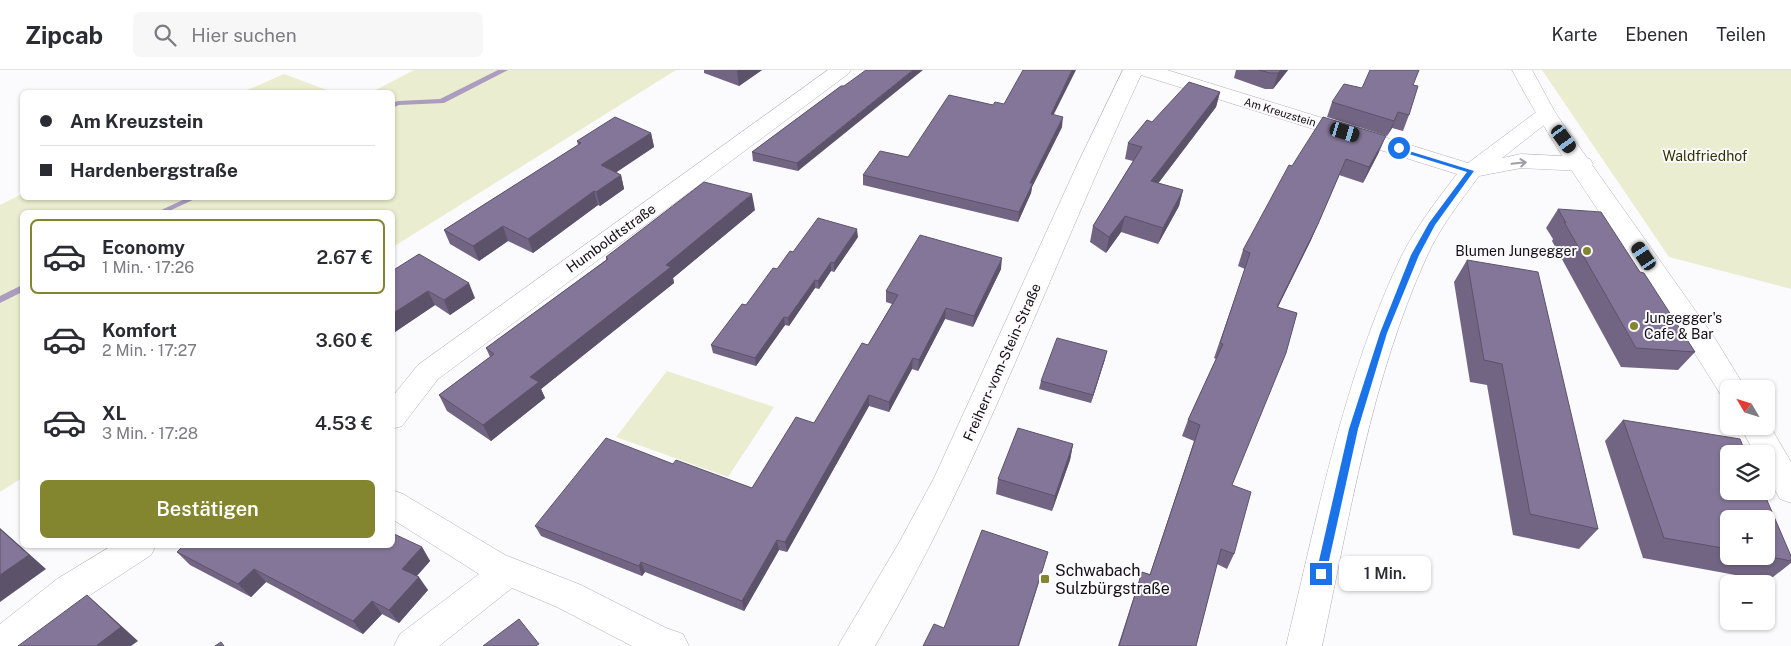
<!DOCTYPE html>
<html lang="de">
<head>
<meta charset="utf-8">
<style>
  body { margin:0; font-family:"Public Sans",sans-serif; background:#f7f7f7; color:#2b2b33; height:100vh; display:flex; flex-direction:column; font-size:19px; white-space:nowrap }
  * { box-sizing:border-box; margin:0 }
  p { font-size:16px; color:#7c7c81 }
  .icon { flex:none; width:28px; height:28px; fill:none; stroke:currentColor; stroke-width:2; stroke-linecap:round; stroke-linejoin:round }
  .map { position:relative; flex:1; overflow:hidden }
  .sheet { position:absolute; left:20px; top:140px; width:375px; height:338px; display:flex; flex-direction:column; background:#fff; border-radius:8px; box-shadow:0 1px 4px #0004 }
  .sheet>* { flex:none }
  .top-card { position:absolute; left:20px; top:20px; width:375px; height:110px; border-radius:8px; box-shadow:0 1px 4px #0004; display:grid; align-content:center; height:110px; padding:0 20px; background:#fff }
  .needle { width:32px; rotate:308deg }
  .buttons { position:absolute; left:1720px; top:310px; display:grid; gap:10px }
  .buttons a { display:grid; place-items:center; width:55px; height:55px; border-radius:8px; background:#fff; box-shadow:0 1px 4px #0004; font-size:25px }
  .end { position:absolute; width:22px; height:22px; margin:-11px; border:6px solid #1a73e8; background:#fff; box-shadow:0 0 0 2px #fff }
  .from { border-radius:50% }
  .bubble { position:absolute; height:35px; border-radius:8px; background:#fff; box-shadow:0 1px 4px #0004; font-size:16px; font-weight:600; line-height:35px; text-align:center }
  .car { position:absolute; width:15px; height:30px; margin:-15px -8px; border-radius:6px; box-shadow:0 0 4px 1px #0007; background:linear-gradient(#222 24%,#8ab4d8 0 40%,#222 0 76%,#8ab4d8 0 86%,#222 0) }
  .top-card b { display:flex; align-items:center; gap:18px; height:48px; font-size:19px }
  .top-card b+b { border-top:1px solid #e1e1e2 }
  .top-card i { width:12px; height:12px; background:#2b2b33 }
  ul { padding:9px 0 0; list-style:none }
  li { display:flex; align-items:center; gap:15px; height:75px; margin:0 10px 8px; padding:0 10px; border:2px solid transparent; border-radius:8px }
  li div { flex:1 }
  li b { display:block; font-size:19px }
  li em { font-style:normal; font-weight:600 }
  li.selected { border-color:#83852f }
  li>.icon { width:45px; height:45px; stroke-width:1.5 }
  .cta { display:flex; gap:10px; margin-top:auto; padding:10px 20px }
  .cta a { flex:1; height:58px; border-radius:8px; background:#83852f; color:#fff; font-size:20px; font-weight:600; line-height:58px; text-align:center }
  header { display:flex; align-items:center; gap:30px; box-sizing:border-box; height:70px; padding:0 25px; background:#fff; border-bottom:1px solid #e1e1e2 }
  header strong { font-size:24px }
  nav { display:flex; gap:28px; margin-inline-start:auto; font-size:18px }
  .search { width:350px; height:45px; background:#f7f7f7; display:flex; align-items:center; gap:12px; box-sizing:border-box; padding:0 18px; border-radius:8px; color:#7c7c81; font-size:19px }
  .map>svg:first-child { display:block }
  .green { fill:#ebedd0 }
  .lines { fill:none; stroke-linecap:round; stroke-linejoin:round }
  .stream { fill:#ab9cc0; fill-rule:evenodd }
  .minor-casing { stroke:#b3adbd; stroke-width:1 }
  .secondary-casing { stroke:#b3adbd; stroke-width:1 }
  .minor { fill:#fff; fill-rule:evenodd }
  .secondary { fill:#fff; fill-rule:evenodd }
  .wall { fill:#726583; fill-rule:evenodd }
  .shaded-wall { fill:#5c536a }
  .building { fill:#847698; stroke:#5c536a }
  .oneway { stroke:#a09fa1 }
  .route { fill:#1a73e8 }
  .poi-dot { fill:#83852f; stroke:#fbfafd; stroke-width:2 }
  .labels { text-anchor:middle; stroke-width:4; stroke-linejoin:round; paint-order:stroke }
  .far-street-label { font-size:11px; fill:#120f15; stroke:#fbfafd }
  .park-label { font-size:14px; fill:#313100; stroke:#fbfafd }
  .street-label { font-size:14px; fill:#120f15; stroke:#fbfafd }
  .poi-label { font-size:14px; fill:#120f15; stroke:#fbfafd; text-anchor:end }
  .near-poi-label { font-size:16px; fill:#120f15; stroke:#fbfafd; text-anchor:start }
</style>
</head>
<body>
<header>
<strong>Zipcab</strong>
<div class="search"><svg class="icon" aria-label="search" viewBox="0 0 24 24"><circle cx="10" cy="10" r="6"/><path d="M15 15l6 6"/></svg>Hier suchen</div>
<nav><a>Karte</a><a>Ebenen</a><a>Teilen</a></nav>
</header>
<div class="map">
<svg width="1791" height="576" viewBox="0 0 1791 576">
  <rect width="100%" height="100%" fill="#fbfafd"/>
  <path class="green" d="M414 0H676L393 177 392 142H22V408L0 422V135L22 124V128H392V22H372Z
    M1542 0H1791V219L1669 187Z
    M284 4 332 22H243Z
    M667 301 774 337 728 407 616 367Z"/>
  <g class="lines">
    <path class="stream" d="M498 0H508L444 33 399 35 392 38V33L398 31 440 29Z
      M187 128H197L167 142H157Z
      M22 215V222L0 233V226Z"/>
    <g class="minor-casing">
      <path id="minor" d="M828 0H851L848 4 438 309 402 356 392 359V327L418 295Z
        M1123 0H1167L1468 93 1539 40 1546 38 1553 40 1557 44 1553 48 1502 88 1521 84 1582 87 1590 89 1593 94 1590 99 1582 101 1521 98 1479 106C1460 132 1440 157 1427 186 1371 309 1350 445 1322 576H1286C1318 445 1343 308 1402 185 1417 156 1437 130 1457 104L1141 5C1052 195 982 394 875 576H838L900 471 934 408 1077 95Z
        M392 420 403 424 505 485 581 515 666 558 683 564 689 576H632L557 537 512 518 439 576H394L400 564 479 504 392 449Z
        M113 475H156L151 485 81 531 25 576H0V554L57 509Z"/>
    </g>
    <g class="secondary-casing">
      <path id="secondary" d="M1512 0H1532L1556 44 1714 267 1746 319H1729V329L1722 327C1655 216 1572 113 1512 0Z
        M1766 349 1791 392V433L1780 429 1766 404V384H1755L1740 356H1766Z"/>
    </g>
    <use href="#minor" class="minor"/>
    <use href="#secondary" class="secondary"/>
  </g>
  <path class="wall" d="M704 0H762L739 16 704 3Z
    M1236 0H1288L1273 19H1265L1234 8Z
    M1413 15 1409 45 1403 61 1392 58 1387 66 1327 47 1332 32Z
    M841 16 798 101 753 91 752 82Z
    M1220 22 1216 37 1158 113 1183 120 1179 136 1158 174 1121 162 1106 183 1090 172 1093 156 1133 91 1125 89 1128 73 1152 52Z
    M993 35 1054 45 1062 57 1032 117 1031 123 1018 152 863 115V105L908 87Z
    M651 63 654 77 616 102 621 105 624 119 600 136 598 135 533 183 508 171 479 191 450 174 444 160 578 75 577 71Z
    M1379 82 1363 113 1339 105 1311 170 1278 237 1232 415 1234 484 1227 499 1217 494 1196 576H1118L1142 502 1150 504 1194 371 1182 366 1188 350 1216 289 1214 288 1245 199 1238 196 1243 180 1292 96Z
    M1558 139 1640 202 1695 282 1678 300 1621 297 1552 171 1553 169 1546 158Z
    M755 140 673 208 674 213 541 319 545 328 491 371 447 341 439 325 490 287 486 278 606 190V187Z
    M858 167 834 202 831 201 819 219 815 218 789 256 785 255 756 296 713 283 711 275 777 199Z
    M1467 190 1598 459 1579 479 1513 465 1487 315 1470 312 1454 212Z
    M1001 199 973 257 945 249 918 301 912 299 889 342 869 336 787 482 779 480 744 541 645 502 642 506 541 466 535 456 673 394 752 418 814 353 868 275 892 234 886 232V221Z
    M392 201 475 228 450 245 435 235 395 262 392 261Z
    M1105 289 1091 333 1039 319 1041 311Z
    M1623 350 1791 486V493L1768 511 1643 488 1605 371ZM1729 449 1766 486H1729Z
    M1073 374 1070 390 1052 441 996 424 998 409Z
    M422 477 430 491 417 506 428 520 399 553 382 544 363 564 266 512 251 527 190 495 177 482Z"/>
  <path class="shaded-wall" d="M739 0H762L739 16 737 1Z
    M913 0H923L798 101 797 93Z
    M1072 0H1076L1049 54 1051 44Z
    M1281 0H1288L1273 19 1278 3Z
    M1220 22 1216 37 1148 127 1151 111Z
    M1398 42 1392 58 1387 66 1394 51Z
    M1063 47 1062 57 1032 117 1031 123 1018 152 1019 142 1030 113Z
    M651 63 654 77 605 110 601 95Z
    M1386 66 1379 82 1363 113 1369 97Z
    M1346 89 1311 170 1270 253 1277 237Z
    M621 105 624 119 600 136 596 122Z
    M1183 120 1179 136 1158 174 1163 158Z
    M594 121 598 135 533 183 528 169Z
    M752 124 755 140 673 208 674 213 541 319 545 328 491 371 483 355 530 307Z
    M1125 146 1121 162 1106 183 1109 167Z
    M503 156 508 171 479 191 473 176Z
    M857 159 858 167 834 202V193Z
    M1002 188 1001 199 973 257 974 246Z
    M831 192V201L819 219 818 211Z
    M815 210V218L789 256 788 248Z
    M469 213 475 228 450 245 444 230Z
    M428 221 435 235 395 262 392 258V244Z
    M946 238 945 249 918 301 919 290Z
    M784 247 785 255 756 296 755 288Z
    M1107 281 1105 289 1091 333 1093 325Z
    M913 288 912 299 889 342V332Z
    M869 325V336L787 482 785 472Z
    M1073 374 1070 390 1052 441 1055 426Z
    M0 458 46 499 0 532Z
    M777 470 779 480 744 541 742 531Z
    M422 477 430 491 411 512 402 499Z
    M1048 482 1044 496 1019 576H1018Z
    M641 492 645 502 642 506 639 496Z
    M254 499 266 512 251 527 238 514Z
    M419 507 428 520 399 553 389 540Z
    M87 525 104 540 138 571 131 576H96Z
    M372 531 382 544 363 564 353 551Z"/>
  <path class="building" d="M866 0H913L797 93 752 82 841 16H844Z
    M1023 0H1072L1051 44 1063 47 1030 113H1033L1019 142 863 105 880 81 908 87 949 25 993 35 995 32 1004 34Z
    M1259 0H1281L1278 3H1270Z
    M1370 0H1419L1413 15 1418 16 1409 45 1398 42 1394 51 1332 32 1344 14 1362 18Z
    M1189 12 1220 22 1151 111 1183 120 1163 158 1125 146 1109 167 1093 156 1142 77 1128 73 1147 50 1152 52Z
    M615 47 651 63 601 95 621 105 596 122 594 121 528 169 503 156 473 176 444 160 581 73 577 71Z
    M1323 47 1386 66 1369 97 1346 89 1318 154 1277 237 1297 243 1286 283 1232 415 1251 422 1234 484 1221 479 1196 576H1119L1142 502 1150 505 1200 355 1188 350 1223 274 1220 273 1250 183 1243 180 1289 95 1292 96Z
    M704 112 752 124 666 195 671 197 530 307 539 312 483 355 439 325 494 284 486 278 608 189 606 187Z
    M1558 139 1601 142 1640 202 1644 203 1695 282 1636 278 1564 152 1566 153Z
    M818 148 857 159 834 193 831 192 818 211 815 210 788 248 784 247 755 288 711 275 742 234 746 235 773 198 777 199 790 181 793 182Z
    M920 165 1002 188 974 246 946 238 919 290 913 288 889 332 869 325 785 472 777 470 742 531 641 492 639 496 535 456 606 368 673 394 676 390 752 418 796 347 814 353 862 273 868 275 898 225 886 221Z
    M419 184 469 213 444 230 428 221 392 244V201Z
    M1467 190 1538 202 1598 459 1530 444 1502 294 1484 290Z
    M1057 268 1107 281 1093 325 1041 311Z
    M1623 350 1740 369 1746 384H1729V421H1763L1791 486V491L1766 486V449H1729V479L1664 468Z
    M1018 358 1073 374 1055 426 998 409Z
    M0 459 29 485 0 505Z
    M982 460 1048 482 1018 576H923L934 554 944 558Z
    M392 463 422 477 402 499 419 507 389 540 372 531 353 551 254 499 238 514 177 482 184 475H392Z
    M87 525 121 557 96 576H18Z
    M519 549 539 574 536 576H483Z
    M221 572 224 576H215Z"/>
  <defs><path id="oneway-shaft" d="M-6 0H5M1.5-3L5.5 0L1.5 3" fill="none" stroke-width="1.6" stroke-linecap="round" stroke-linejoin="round" transform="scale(1.25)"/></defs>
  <use class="oneway" href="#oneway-shaft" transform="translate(1519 93) rotate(-6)"/>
  <path class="route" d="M1396 77 1474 101 1435 155 1419 185 1387 263 1358 359 1326 504 1321 508 1316 504 1349 359 1380 263 1411 185 1429 153 1467 102 1396 80Z"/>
  <g class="poi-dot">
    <circle cx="1587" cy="181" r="5"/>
    <circle cx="1634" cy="256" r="5"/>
    <rect x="1040" y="504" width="10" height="10" rx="2.5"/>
  </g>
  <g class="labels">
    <g class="far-street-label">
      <text transform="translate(1280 42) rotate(17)" y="4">Am Kreuzstein</text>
    </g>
    <g class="park-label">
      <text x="1705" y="91">Waldfriedhof</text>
    </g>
    <g class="street-label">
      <text transform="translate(611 168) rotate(-36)" y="5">Humboldtstraße</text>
      <text transform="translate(1002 292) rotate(-66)" y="5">Freiherr-vom-Stein-Straße</text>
    </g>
    <g class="poi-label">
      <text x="1577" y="186">Blumen Jungegger</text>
      <text x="1644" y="253" text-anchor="start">Jungegger's<tspan x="1644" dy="16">Cafe &amp; Bar</tspan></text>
    </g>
    <g class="near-poi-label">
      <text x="1055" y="506">Schwabach<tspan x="1055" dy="18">Sulzbürgstraße</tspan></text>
    </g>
  </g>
</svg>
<div class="buttons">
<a><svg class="needle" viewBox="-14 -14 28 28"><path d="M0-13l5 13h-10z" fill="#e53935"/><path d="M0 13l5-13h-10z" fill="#7c7c81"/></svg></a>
<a><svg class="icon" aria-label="layers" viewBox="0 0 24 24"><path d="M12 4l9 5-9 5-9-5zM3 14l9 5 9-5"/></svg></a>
<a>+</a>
<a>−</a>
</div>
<i class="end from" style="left:1399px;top:78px"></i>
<i class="end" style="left:1321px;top:504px"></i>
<div class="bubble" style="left:1339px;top:486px;width:92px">1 Min.</div>
<i class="car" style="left:1345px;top:62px;rotate:107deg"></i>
<i class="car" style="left:1564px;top:69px;rotate:144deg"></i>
<i class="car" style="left:1644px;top:186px;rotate:326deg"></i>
<div class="top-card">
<b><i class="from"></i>Am Kreuzstein</b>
<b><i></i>Hardenbergstraße</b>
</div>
<section class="sheet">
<ul>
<li class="selected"><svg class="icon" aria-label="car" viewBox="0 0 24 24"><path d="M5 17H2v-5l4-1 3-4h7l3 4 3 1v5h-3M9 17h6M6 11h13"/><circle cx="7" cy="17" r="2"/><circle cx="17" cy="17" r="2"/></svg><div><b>Economy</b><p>1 Min. · 17:26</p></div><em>2.67 €</em></li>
<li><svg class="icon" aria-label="car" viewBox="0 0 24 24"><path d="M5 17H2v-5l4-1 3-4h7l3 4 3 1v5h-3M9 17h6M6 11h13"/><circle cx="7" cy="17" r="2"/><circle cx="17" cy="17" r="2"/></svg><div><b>Komfort</b><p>2 Min. · 17:27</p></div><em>3.60 €</em></li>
<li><svg class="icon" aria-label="car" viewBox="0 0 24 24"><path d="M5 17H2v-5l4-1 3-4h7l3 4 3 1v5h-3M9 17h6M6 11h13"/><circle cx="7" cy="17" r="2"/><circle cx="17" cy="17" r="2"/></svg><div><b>XL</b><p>3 Min. · 17:28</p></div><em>4.53 €</em></li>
</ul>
<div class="cta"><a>Bestätigen</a></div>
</section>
</div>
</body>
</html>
